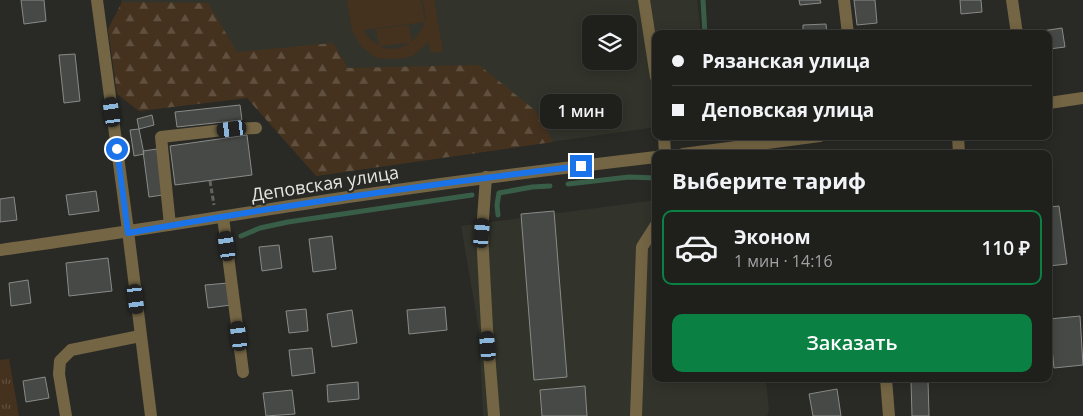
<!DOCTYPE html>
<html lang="ru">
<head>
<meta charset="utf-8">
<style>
  body { margin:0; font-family:"Open Sans",sans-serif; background:#272725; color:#f1f3f6; height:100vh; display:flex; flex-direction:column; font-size:19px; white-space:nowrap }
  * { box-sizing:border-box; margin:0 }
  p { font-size:16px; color:#a1a2a3 }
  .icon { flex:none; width:28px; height:28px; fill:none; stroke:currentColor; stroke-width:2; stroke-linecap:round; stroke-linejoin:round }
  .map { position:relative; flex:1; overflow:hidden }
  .details { position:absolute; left:652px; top:150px; width:400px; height:232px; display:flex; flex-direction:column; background:#1f1f1c; border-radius:10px; box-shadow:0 2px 12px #0003,0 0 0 1px #3c3d3b }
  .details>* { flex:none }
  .banner { position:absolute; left:652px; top:30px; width:400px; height:110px; border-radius:10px; box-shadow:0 2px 12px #0003,0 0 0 1px #3c3d3b; display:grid; align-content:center; height:110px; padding:0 20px; background:#1f1f1c }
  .fabs { position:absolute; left:582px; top:15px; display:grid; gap:10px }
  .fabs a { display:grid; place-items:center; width:55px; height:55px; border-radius:10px; background:#1f1f1c; box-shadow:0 2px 12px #0003,0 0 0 1px #3c3d3b; font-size:25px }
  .end { position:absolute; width:22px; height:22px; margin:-11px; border:6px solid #1a73e8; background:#fff; box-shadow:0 0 0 2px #fff }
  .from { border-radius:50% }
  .bubble { position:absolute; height:35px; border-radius:10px; background:#1f1f1c; box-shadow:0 2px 12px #0003,0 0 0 1px #3c3d3b; font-size:16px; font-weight:600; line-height:35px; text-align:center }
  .car { position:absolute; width:15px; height:30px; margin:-15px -8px; border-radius:6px; box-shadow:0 0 4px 1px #0007; background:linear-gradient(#222 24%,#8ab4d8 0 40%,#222 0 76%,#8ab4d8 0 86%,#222 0) }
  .banner b { display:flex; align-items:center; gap:18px; height:48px; font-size:19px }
  .banner b+b { border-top:1px solid #3c3d3b }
  .banner i { width:12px; height:12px; background:#f1f3f6 }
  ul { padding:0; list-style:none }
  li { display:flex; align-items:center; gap:15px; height:75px; margin:0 10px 8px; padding:0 10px; border:2px solid transparent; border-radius:10px }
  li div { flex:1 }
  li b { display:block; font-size:19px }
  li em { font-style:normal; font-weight:600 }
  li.active { border-color:#0b8043 }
  li>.icon { width:45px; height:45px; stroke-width:1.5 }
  h2 { padding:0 20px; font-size:22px; line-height:60px }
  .primary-button { display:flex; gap:10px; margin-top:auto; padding:10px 20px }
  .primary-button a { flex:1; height:58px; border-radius:10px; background:#0b8043; color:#fff; font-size:20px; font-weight:600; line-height:58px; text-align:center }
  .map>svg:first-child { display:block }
  .built { fill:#32332a; fill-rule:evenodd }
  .grass { fill:url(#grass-tufts) }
  .forest { fill:url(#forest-firs) }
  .pitch { fill:#45321e; fill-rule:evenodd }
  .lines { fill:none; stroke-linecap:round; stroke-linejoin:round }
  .stream { stroke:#395e48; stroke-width:5 }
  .building { fill:#474946; stroke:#898b88 }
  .path { stroke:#636360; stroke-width:3; stroke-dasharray:5 2.5; stroke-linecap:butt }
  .minor { stroke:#746644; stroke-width:12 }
  .route { stroke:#1a73e8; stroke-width:6 }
  .labels { text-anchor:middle; stroke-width:4.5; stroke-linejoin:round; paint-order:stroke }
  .street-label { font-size:18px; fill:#e5e5e3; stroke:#292926 }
</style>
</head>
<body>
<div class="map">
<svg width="1083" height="416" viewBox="0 0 1083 416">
  <defs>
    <pattern id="grass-tufts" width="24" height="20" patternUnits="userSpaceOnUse" patternTransform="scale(1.25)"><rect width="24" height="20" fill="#45321e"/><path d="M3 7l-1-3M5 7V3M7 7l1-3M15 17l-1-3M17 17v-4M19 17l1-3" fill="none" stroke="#60503f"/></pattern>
    <pattern id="forest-firs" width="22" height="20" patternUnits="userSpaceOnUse" patternTransform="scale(1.25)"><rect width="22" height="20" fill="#45321e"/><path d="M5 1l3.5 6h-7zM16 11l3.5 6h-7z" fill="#60503f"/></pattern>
  </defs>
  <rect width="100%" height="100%" fill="#292926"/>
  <path class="built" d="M121 0H697L701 34H656V127L316 176 300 88 247 98 139 111ZM591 24H629V61H591Z
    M656 200V379H766L769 410 767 416H483L479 331 461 226Z"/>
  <path class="grass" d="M9 359 19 416H0V360Z"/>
  <path class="forest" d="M122 2 208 3 237 52 333 43 348 68 479 65 536 111 553 142 316 176 247 98 139 111 117 94 108 29Z"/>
  <path class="pitch" d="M347 0H357L358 2V0H421L425 21 426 18 423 0H434L443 51 431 53 428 42 413 56 398 59 376 58 361 46 352 31ZM425 22 420 32 412 42 409 25 376 29 379 46 410 43C392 55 374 47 363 30Z"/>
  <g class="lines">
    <path class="stream" d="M703 0 705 34
      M837 154H838
      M568 184 629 177 656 178
      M498 215 497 205 499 193 532 187 550 186
      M241 236 260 228 288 222 472 195"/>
  </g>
  <path class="building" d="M21 0H44L46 21 24 24Z
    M799 0H820L821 3 800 5Z
    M854 0H875L877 23 857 25Z
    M960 0H981L982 12 961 14Z
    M826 24 827 34H803V25Z
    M1062 28 1065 47 1049 49V34H1042V31Z
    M75 54 80 101 64 103 59 55Z
    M240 105 242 120 177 127 175 112Z
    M152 115 154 125 139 129 137 119Z
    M139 129 144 154 134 156 130 130Z
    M247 135 252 175 175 185 170 146Z
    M157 149 163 195 149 197 143 151Z
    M96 191 99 211 69 215 66 195Z
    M14 197 17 220 0 222V199Z
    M1059 206 1067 264 1049 266V207Z
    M554 211 567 377 534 380 521 214Z
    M332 236 336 269 313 272 309 239Z
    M279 245 282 268 262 271 259 247Z
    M108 258 112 291 69 296 66 263Z
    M28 280 31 303 11 306 9 283Z
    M228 283 231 305 208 308 205 285Z
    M445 307 447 330 409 334 407 310Z
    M306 309 308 331 289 333 286 311Z
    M352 310 357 343 332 347 327 314Z
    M1080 316 1083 365 1054 368 1049 319Z
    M312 348 315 373 292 376 289 350Z
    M45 377 49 398 26 402 23 381Z
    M928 380 929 416H912L911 381Z
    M358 382 359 399 328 402 327 385Z
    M585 386 587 416H542L540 390Z
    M837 389 841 416H813L809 394Z
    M292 390 295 414 266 416 263 393Z"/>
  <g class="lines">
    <path class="path" d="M210 181 214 205"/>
    <path class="minor" d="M97 0 127 223 151 416
      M644 0 656 77
      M844 0 848 34
      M1012 0 1017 34
      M1049 103 1083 98
      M664 136 665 154
      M958 136 959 154
      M683 154 820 136
      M486 177 482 233 487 328 494 416
      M223 217 243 372
      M170 225 161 137 232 129 256 128
      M0 250C116 234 232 215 348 197 451 182 553 169 656 157
      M886 379 889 416
      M66 416 59 374 60 361 71 350 140 336
      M636 416 642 247 656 225"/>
  </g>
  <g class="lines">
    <path class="route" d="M117 149 128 233C278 206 429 184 581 166"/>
  </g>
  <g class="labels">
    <g class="street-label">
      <text transform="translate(325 184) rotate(-9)" y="6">Деповская улица</text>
    </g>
  </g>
</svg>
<div class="fabs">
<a><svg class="icon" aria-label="layers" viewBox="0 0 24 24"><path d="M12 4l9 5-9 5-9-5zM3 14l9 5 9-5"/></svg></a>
</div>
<i class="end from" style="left:117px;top:149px"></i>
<i class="end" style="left:581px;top:166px"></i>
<div class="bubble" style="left:540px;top:94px;width:82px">1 мин</div>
<i class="car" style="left:112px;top:112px;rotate:352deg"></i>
<i class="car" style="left:232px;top:129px;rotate:263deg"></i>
<i class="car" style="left:482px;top:233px;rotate:5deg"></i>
<i class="car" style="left:227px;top:246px;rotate:352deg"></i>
<i class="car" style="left:136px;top:299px;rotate:173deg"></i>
<i class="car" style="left:239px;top:336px;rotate:353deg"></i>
<i class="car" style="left:488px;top:346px;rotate:355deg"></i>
<div class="banner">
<b><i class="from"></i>Рязанская улица</b>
<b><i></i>Деповская улица</b>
</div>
<section class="details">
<h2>Выберите тариф</h2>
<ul>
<li class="active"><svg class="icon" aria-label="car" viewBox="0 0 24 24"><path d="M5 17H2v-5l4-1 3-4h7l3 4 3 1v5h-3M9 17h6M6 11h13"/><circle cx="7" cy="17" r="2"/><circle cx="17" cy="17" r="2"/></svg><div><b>Эконом</b><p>1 мин · 14:16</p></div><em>110 ₽</em></li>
</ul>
<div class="primary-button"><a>Заказать</a></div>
</section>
</div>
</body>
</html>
